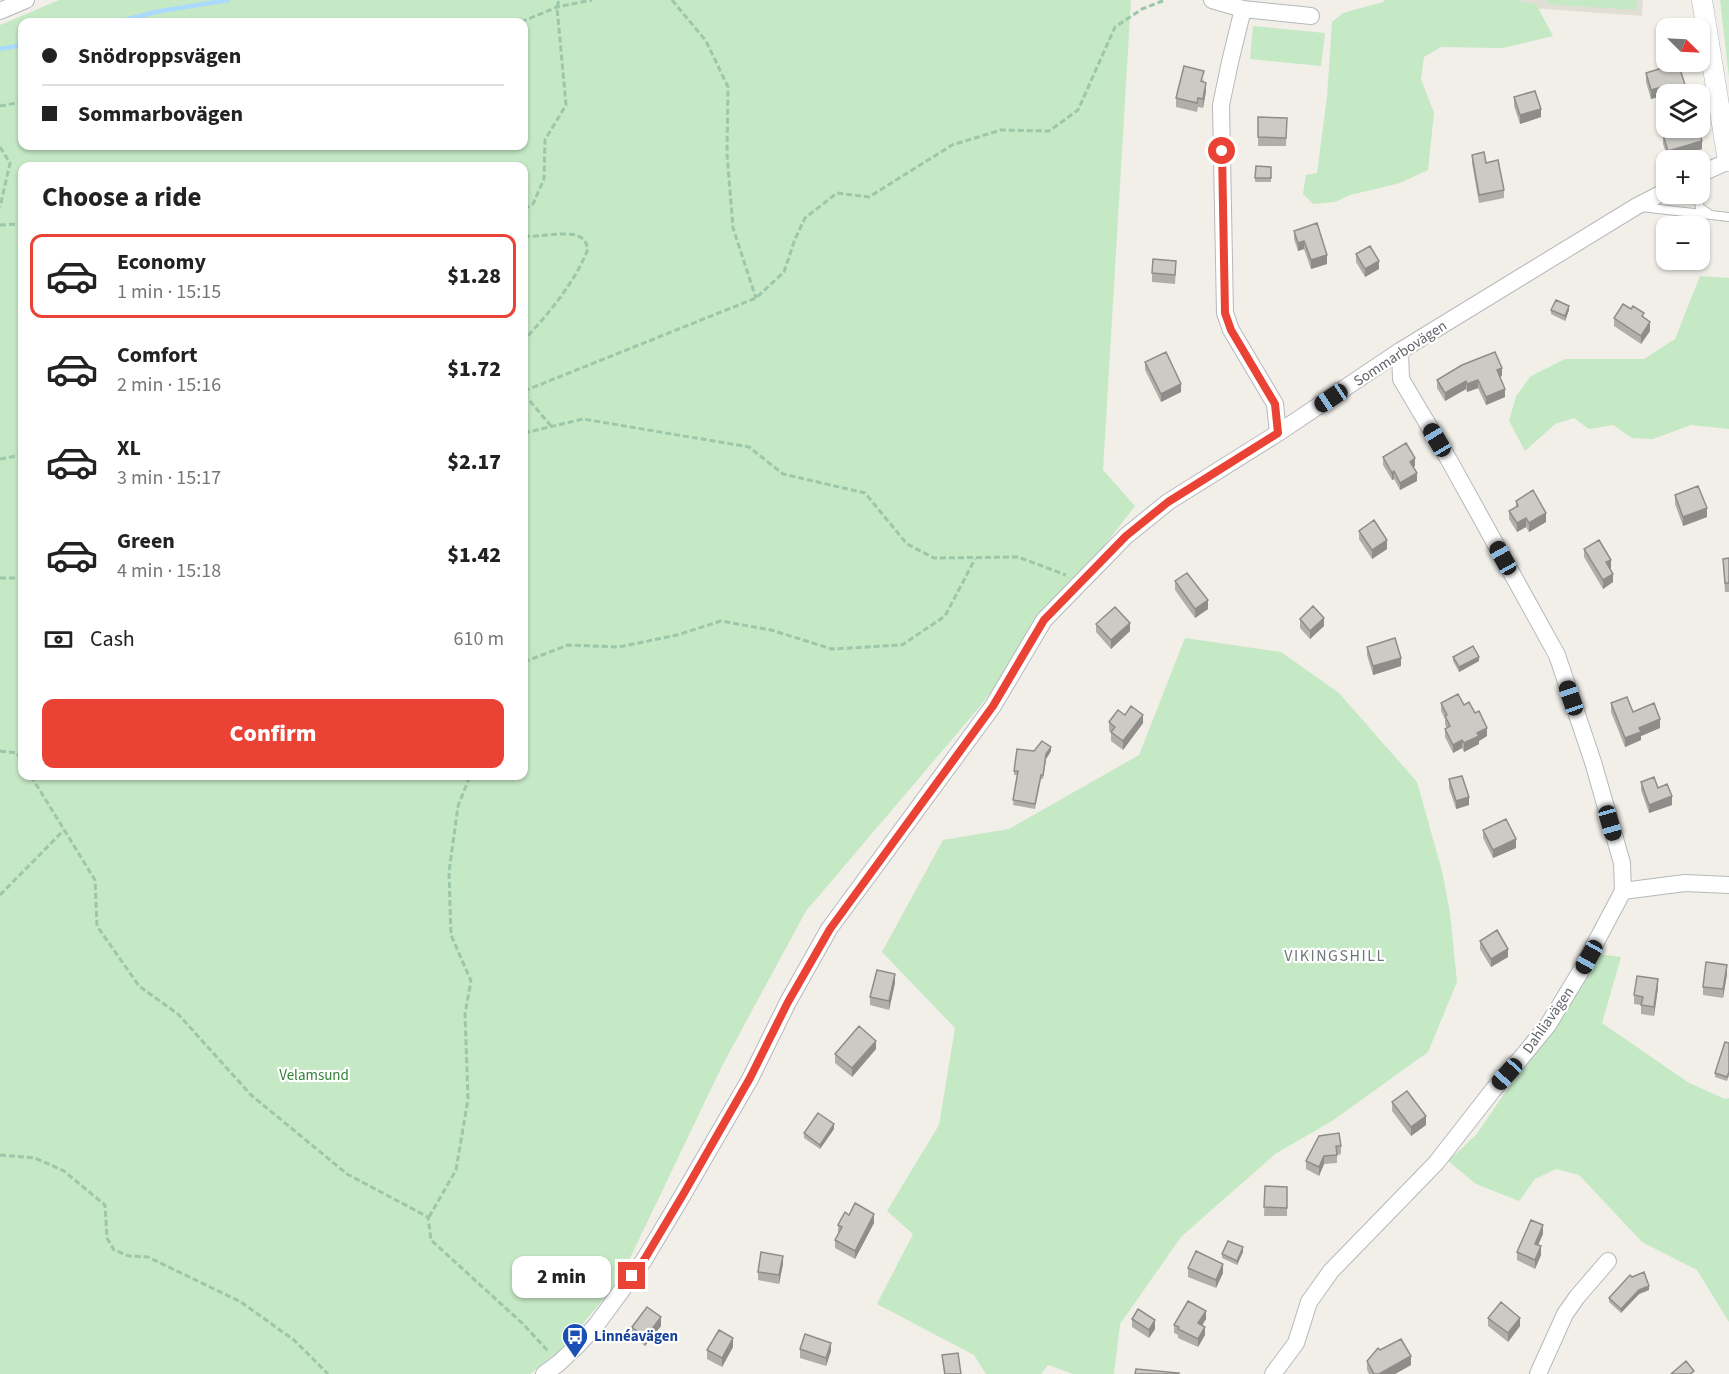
<!DOCTYPE html>
<html lang="en">
<head>
<meta charset="utf-8">
<style>
  body { margin:0; font-family:"Source Sans 3",sans-serif; background:#f2f2f2; color:#222; height:100vh; display:flex; flex-direction:column; font-size:22px; white-space:nowrap }
  * { box-sizing:border-box; margin:0 }
  p { font-size:20px; color:#767676 }
  .icon { flex:none; width:33px; height:33px; fill:none; stroke:currentColor; stroke-width:2; stroke-linecap:round; stroke-linejoin:round }
  .map { position:relative; flex:1; overflow:hidden }
  .sheet { position:absolute; left:18px; top:162px; width:510px; height:618px; display:flex; flex-direction:column; background:#fff; border-radius:12px; box-shadow:0 2px 4px #0004 }
  .sheet>* { flex:none }
  .guide { position:absolute; left:18px; top:18px; width:510px; height:132px; border-radius:12px; box-shadow:0 2px 4px #0004; display:grid; align-content:center; height:132px; padding:0 24px; background:#fff }
  .needle { width:39px; rotate:114deg }
  .tools { position:absolute; left:1656px; top:18px; display:grid; gap:12px }
  .tools a { display:grid; place-items:center; width:54px; height:54px; border-radius:12px; background:#fff; box-shadow:0 2px 4px #0004; font-size:30px }
  .end { position:absolute; width:27px; height:27px; margin:-14px; border:8px solid #ea4335; background:#fff; box-shadow:0 0 0 3px #fff }
  .from { border-radius:50% }
  .bubble { position:absolute; height:42px; border-radius:12px; background:#fff; box-shadow:0 2px 4px #0004; font-size:20px; font-weight:800; line-height:42px; text-align:center }
  .car { position:absolute; width:18px; height:36px; margin:-18px -9px; border-radius:8px; box-shadow:0 0 4px 2px #0007; background:linear-gradient(#222 24%,#8ab4d8 0 40%,#222 0 76%,#8ab4d8 0 86%,#222 0) }
  .guide b { display:flex; align-items:center; gap:21px; height:57px; font-size:22px }
  .guide b+b { border-top:2px solid #e0e0e0 }
  .guide i { width:15px; height:15px; background:#222 }
  ul { padding:0; list-style:none }
  li { display:flex; align-items:center; gap:18px; height:84px; margin:0 12px 9px; padding:0 12px; border:3px solid transparent; border-radius:12px }
  li div { flex:1 }
  li b { display:block; font-size:22px }
  li em { font-style:normal; font-weight:800 }
  li.on { border-color:#ea4335 }
  li>.icon { width:54px; height:54px; stroke-width:1.5 }
  h2 { padding:0 24px; font-size:27px; line-height:72px }
  .pay { display:flex; align-items:center; gap:15px; height:66px; padding:0 24px; font-size:22px }
  .pay p { margin-inline-start:auto }
  .primary-button { display:flex; gap:12px; margin-top:auto; padding:12px 24px }
  .primary-button a { flex:1; height:69px; border-radius:12px; background:#ea4335; color:#fff; font-size:24px; font-weight:800; line-height:69px; text-align:center }
  .map>svg:first-child { display:block }
  .education { fill:#e1ded6 }
  .green { fill:#c5e8c5; fill-rule:evenodd }
  .lines { fill:none; stroke-linecap:round; stroke-linejoin:round }
  .stream { stroke:#aadaff; stroke-width:4.5 }
  .service-casing { stroke:#b5b8bc; stroke-width:10 }
  .minor-casing { stroke:#b5b8bc; stroke-width:18 }
  .tertiary-casing { stroke:#b5b8bc; stroke-width:21 }
  .path { stroke:#9cc7a9; stroke-width:3; stroke-dasharray:6 3; stroke-linecap:butt }
  .service { stroke:#fff; stroke-width:8 }
  .minor { stroke:#fff; stroke-width:16 }
  .tertiary { stroke:#fff; stroke-width:20 }
  .wall { fill:#afaea9 }
  .shaded-wall { fill:#8f8d8a }
  .building { fill:#cccac5; stroke:#8f8d8a; stroke-width:1.5 }
  .route { stroke:#ea4335; stroke-width:8 }
  .labels { text-anchor:middle; stroke-width:4.5; stroke-linejoin:round; paint-order:stroke }
  .street-label { font-size:15px; fill:#5f6368; stroke:#fff }
  .park-label { font-size:15px; fill:#348238; stroke:#fff }
  .transit-label { font-size:15px; font-weight:bold; fill:#164399; stroke:#fff; text-anchor:start }
  .neighbourhood-label { font-size:16px; letter-spacing:1.5px; fill:#70757a; stroke:#fff }
</style>
</head>
<body>
<div class="map">
<svg width="1729" height="1374" viewBox="0 0 1729 1374">
  <rect width="100%" height="100%" fill="#f1efe8"/>
  <path class="education" d="M1450 0H1643L1642 13V16L1450 2Z"/>
  <path class="green" d="M59 0H1131L1103 470 1135 506 977 710 806 911 722 1066 620 1279 561 1350 530 1374H0V25ZM22 22H524V146H22ZM22 166H524V776H22Z
    M1384 0H1513L1536 4 1553 36 1503 48 1441 47 1424 57 1421 79 1434 113 1428 170 1400 183 1350 195 1335 202 1313 204 1303 194 1306 175 1317 173 1327 97 1332 22 1343 13 1383 2Z
    M1547 0H1637L1636 10 1547 4Z
    M1720 0H1729V77Z
    M1253 26 1325 33 1321 66 1250 59Z
    M1700 276 1729 278V429L1691 425 1653 439 1632 438 1613 425 1589 429 1574 418 1555 424 1525 451 1509 421 1516 396 1531 376 1565 359H1644L1675 339Z
    M1185 638 1281 652 1339 693 1417 782 1442 871 1450 913 1457 982 1428 1052 1332 1121 1275 1154 1181 1237 1120 1324 1114 1374H1073L1048 1365 1041 1374H986L974 1355 877 1304 913 1234 887 1211 939 1125 955 1028 882 952 943 840 1009 829 1139 755Z
    M1599 954 1621 957 1602 1023 1689 1083 1725 1099 1729 1098V1322L1697 1270 1642 1242 1579 1175 1556 1169 1535 1179 1519 1201 1476 1184 1448 1161 1476 1135 1515 1078 1555 1029Z"/>
  <g class="lines">
    <path class="stream" d="M118 22 155 12 228 0
      M0 49 22 45"/>
    <g class="service-casing">
      <path id="service" d="M1697 194 1700 208 1708 213
        M1641 207 1729 217"/>
    </g>
    <g class="minor-casing">
      <path id="minor" d="M1212 0 1243 9
        M0 11 26 0
        M1700 174 1729 161
        M1278 433 1275 404 1231 330 1225 313 1221 105 1230 62 1243 9 1311 16
        M1623 891 1685 883 1729 885
        M544 1374 559 1363 578 1345 597 1324 644 1260 684 1193 750 1079 788 1002 829 929 993 706 1044 620 1126 536 1168 502 1278 433 1400 351 1637 206 1666 191
        M1273 1374 1296 1343 1309 1302 1331 1271 1436 1163 1493 1090 1521 1058 1548 1025 1579 974 1623 891 1622 863 1593 762 1557 655 1449 460 1401 379 1400 351
        M1538 1374 1565 1314 1577 1297 1608 1261"/>
    </g>
    <g class="tertiary-casing">
      <path id="tertiary" d="M1702 0 1728 161"/>
    </g>
    <path class="path" d="M672 0 706 41 728 87 727 154 733 228 756 298
      M521 22 557 7 592 0
      M0 106 22 102
      M0 147 10 163 0 207
      M524 209 533 204 544 179 545 140 566 105 557 7 559 0
      M0 225 22 224
      M524 236C539 238 574 228 584 240 586 242 587 246 588 249 574 284 549 313 524 340
      M524 391 756 298 784 272 795 239 805 218 837 193 869 197 952 145 1001 130 1049 131 1078 110 1115 27 1142 9 1165 0
      M524 394 551 426
      M524 433 583 419 749 447 783 474 865 493 907 544 934 558 1018 557 1066 575
      M0 459 22 455
      M0 578H22
      M524 662 568 645 619 647 677 635 721 621 771 630 832 649 902 645 945 616 975 559
      M0 751 17 753 22 762
      M31 776 95 880 97 926 139 986 178 1014 251 1095 347 1174 428 1217 431 1240 522 1323 548 1351
      M0 895 64 830
      M0 1155 35 1158 64 1171 105 1205 107 1238 114 1250 129 1256 148 1257 241 1302 294 1340 328 1374
      M429 1217 456 1170 468 1099 465 1014 471 981 451 935 449 872 458 806 470 776"/>
    <use href="#service" class="service"/>
    <use href="#minor" class="minor"/>
    <use href="#tertiary" class="tertiary"/>
  </g>
  <path class="wall" d="M1646 73 1688 94H1670V93L1651 99 1646 82Z
    M1204 79 1203 82 1206 91 1203 108 1198 107 1197 112 1176 107V98Z
    M1514 97 1541 117 1520 124 1514 106Z
    M1258 117 1287 118 1286 146H1258Z
    M1680 128H1698L1702 149 1668 159 1663 144V135L1681 130Z
    M1472 155 1486 163 1504 190V198L1479 203 1472 163Z
    M1256 166 1271 167V182H1255Z
    M1294 231 1327 264 1311 269 1304 249 1298 251 1294 239Z
    M1356 254 1379 269 1365 277 1356 262Z
    M1176 269 1175 284 1152 282V273Z
    M1631 309 1644 318 1650 331 1641 344 1614 326V318Z
    M1551 310H1569L1565 321 1551 314Z
    M1145 362 1181 392 1161 402 1145 370Z
    M1502 376 1500 377 1505 397 1486 405 1478 388 1467 392 1466 389 1445 401 1437 388V380Z
    M1383 457 1415 466 1413 467 1417 481 1400 490 1394 479 1392 480 1383 465Z
    M1675 495 1707 517 1683 526 1675 504Z
    M1516 501 1546 522 1529 532 1526 527 1517 532 1509 519V511L1516 507Z
    M1359 531 1387 549 1372 559 1359 539Z
    M1584 549 1611 568 1610 569 1613 582 1603 589 1584 557Z
    M1729 558V592H1725L1723 559Z
    M1175 581 1208 609 1195 618 1175 590Z
    M1300 619 1324 626 1310 639 1300 628Z
    M1096 624 1130 631 1111 649 1096 632Z
    M1367 647 1401 666 1373 675 1367 655Z
    M1453 657 1479 661 1459 672 1453 661Z
    M1441 703 1487 736 1479 741V744L1464 752 1462 748 1453 753 1445 737V729L1447 728 1445 725V719L1441 711Z
    M1611 703 1633 712 1660 728 1641 736V740L1625 747 1611 712Z
    M1125 715 1143 723 1123 750 1111 741V732L1109 731V722Z
    M1051 751 1046 759 1043 779H1041L1035 809 1013 805 1017 775H1014V771Z
    M1449 779 1469 805 1456 809 1449 788Z
    M1641 782 1658 788 1672 805 1649 813 1641 790Z
    M1483 830 1516 848 1493 858 1483 838Z
    M1480 941 1508 957 1491 967 1480 949Z
    M1727 974 1723 998 1703 995V987Z
    M895 983 889 1010 870 1005V997Z
    M1658 988 1654 1016 1641 1014V1005L1634 1004V995Z
    M1729 1043V1076L1727 1081 1715 1077V1073Z
    M876 1049 852 1077 835 1063V1054Z
    M1392 1102 1426 1125 1411 1136 1392 1111Z
    M834 1129 820 1149 804 1138V1133Z
    M1319 1136 1341 1146V1154L1337 1155V1163L1324 1164 1319 1176 1306 1169V1161Z
    M1265 1186 1287 1187V1216H1264Z
    M849 1215 874 1223 855 1259 835 1248V1240L838 1233V1225Z
    M1543 1234 1538 1245 1541 1255 1535 1269 1517 1260V1252Z
    M1243 1252 1237 1265 1222 1258V1254Z
    M783 1264 779 1284 758 1280V1272Z
    M1188 1268 1223 1273 1216 1288 1188 1277Z
    M1649 1290 1639 1294 1621 1313 1609 1302V1298Z
    M1488 1318 1520 1326 1508 1342 1488 1326Z
    M1132 1319 1155 1329 1149 1338 1132 1327Z
    M1206 1319 1202 1325 1205 1335 1198 1347 1178 1338V1335L1174 1333V1325Z
    M661 1326 645 1346 632 1336V1327Z
    M733 1347 722 1367 707 1359V1350Z
    M800 1349 831 1351 826 1366 800 1358Z
    M1380 1350 1411 1365 1395 1374H1369L1367 1370V1361Z
    M942 1355 961 1374H944Z"/>
  <path class="shaded-wall" d="M1206 83V91L1203 108V99Z
    M1670 85V93L1651 99V90Z
    M1541 109V117L1520 124V115Z
    M1702 141V149L1668 159V151Z
    M1304 241V249L1298 251V243Z
    M1327 255V264L1311 269V260Z
    M1379 261V269L1365 277V269Z
    M1569 306V310L1565 321V316Z
    M1650 322V331L1641 344V336Z
    M1502 368V376L1497 378V370Z
    M1478 380V388L1467 392V384Z
    M1466 381V389L1445 401V393Z
    M1181 384V392L1161 402V394Z
    M1505 389V397L1486 405V397Z
    M1415 458V466L1410 469V462Z
    M1394 471V479L1392 480V473Z
    M1417 473V481L1400 490V483Z
    M1707 508V517L1683 526V517Z
    M1546 513V522L1529 532V523Z
    M1526 518V527L1517 532V523Z
    M1387 540V549L1372 559V550Z
    M1611 560V568L1606 571V562Z
    M1613 574V582L1603 589V580Z
    M1208 600V609L1195 618V609Z
    M1324 618V626L1310 639V631Z
    M1130 623V631L1111 649V640Z
    M1479 657V661L1459 672V667Z
    M1401 658V666L1373 675V666Z
    M1143 715V723L1123 750V741Z
    M1660 719V728L1641 736V740L1625 747V738L1639 728Z
    M1487 728V736L1479 741V744L1464 752V743L1477 733Z
    M1462 740V748L1453 753V745Z
    M1051 747V751L1046 759 1043 779 1046 754Z
    M1672 796V805L1649 813V805Z
    M1469 797V805L1456 809V801Z
    M1516 839V848L1493 858V850Z
    M1508 949V957L1491 967V959Z
    M1727 965V974L1723 998V989Z
    M895 974V983L889 1010V1001Z
    M1658 979V988L1654 1016V1007Z
    M876 1041V1049L852 1077V1068Z
    M1426 1116V1125L1411 1136V1127Z
    M834 1124V1129L820 1149V1145Z
    M1324 1156V1164L1319 1176V1167Z
    M874 1214V1223L855 1259V1251Z
    M1543 1225V1234L1535 1252V1244Z
    M1541 1246V1255L1535 1269V1260Z
    M1243 1247V1252L1237 1265V1261Z
    M783 1256V1264L779 1284V1275Z
    M1223 1264V1273L1216 1288V1280Z
    M1649 1286V1290L1639 1294 1621 1313V1309L1639 1290Z
    M1206 1311V1319L1198 1332V1323Z
    M661 1317V1326L645 1346V1338Z
    M1520 1318V1326L1508 1342V1333Z
    M1155 1320V1329L1149 1338V1330Z
    M1205 1327V1335L1198 1347V1339Z
    M733 1338V1347L722 1367V1358Z
    M831 1343V1351L826 1366V1358Z
    M1411 1356V1365L1395 1374H1379Z"/>
  <path class="building" d="M1678 63 1688 94H1673L1670 85 1651 90 1646 73Z
    M1184 66 1204 71 1201 81 1206 83 1203 99 1198 98 1197 103 1176 98Z
    M1535 91 1541 109 1520 115 1514 97Z
    M1258 117 1287 118 1286 138 1258 137Z
    M1683 128H1698L1702 141 1668 151 1663 135 1683 129Z
    M1484 152 1486 163 1498 160 1504 190 1479 195 1472 155Z
    M1256 166 1271 167V178H1255Z
    M1317 223 1327 255 1311 260 1304 241 1298 243 1294 231Z
    M1370 246 1379 261 1365 269 1356 254Z
    M1153 259 1176 261 1175 275 1152 273Z
    M1556 300 1569 306 1565 316 1551 310Z
    M1623 304 1631 309 1633 306 1644 313 1642 316 1650 322 1641 336 1614 318Z
    M1166 352 1181 384 1161 394 1145 362Z
    M1495 352 1502 368 1497 370 1505 389 1486 397 1478 380 1467 384 1466 381 1445 393 1437 380 1462 365Z
    M1406 443 1415 458 1410 462 1417 473 1400 483 1394 471 1392 473 1383 457Z
    M1698 486 1707 508 1683 517 1675 495Z
    M1533 490 1546 513 1529 523 1526 518 1517 523 1509 511 1518 506 1516 501Z
    M1374 520 1387 540 1372 550 1359 531Z
    M1599 540 1611 560 1606 562 1613 574 1603 580 1584 549Z
    M1729 558V583H1725L1723 559Z
    M1187 573 1208 600 1195 609 1175 581Z
    M1313 606 1324 618 1310 631 1300 619Z
    M1115 607 1130 623 1111 640 1096 624Z
    M1395 638 1401 658 1373 666 1367 647Z
    M1473 646 1479 657 1459 667 1453 657Z
    M1458 694 1464 705 1469 702 1475 713 1479 711 1487 728 1477 733 1479 736 1464 743 1462 740 1453 745 1445 729 1450 726 1445 716 1447 715 1441 703Z
    M1627 697 1633 712 1654 703 1660 719 1639 728 1641 732 1625 738 1611 703Z
    M1131 706 1143 715 1123 741 1111 732 1115 727 1109 722 1118 710 1125 715Z
    M1042 741 1051 747 1046 754 1043 775H1041L1035 804 1013 800 1018 771H1014L1017 749 1034 751Z
    M1462 776 1469 797 1456 801 1449 779Z
    M1654 777 1658 788 1667 784 1672 796 1649 805 1641 782Z
    M1506 819 1516 839 1493 850 1483 830Z
    M1497 930 1508 949 1491 959 1480 941Z
    M1706 962 1727 965 1723 989 1703 987Z
    M877 970 895 974 889 1001 870 997Z
    M1637 976 1658 979 1654 1007 1641 1005 1643 997 1634 995Z
    M859 1026 876 1041 852 1068 835 1054Z
    M1725 1042 1729 1043V1072L1727 1077 1715 1073Z
    M1407 1091 1426 1116 1411 1127 1392 1102Z
    M818 1113 834 1124 820 1145 804 1133Z
    M1339 1133 1341 1146H1336L1337 1155 1324 1156 1319 1167 1306 1161 1319 1136Z
    M1265 1186 1287 1187V1208L1264 1207Z
    M855 1203 874 1214 855 1251 835 1240 842 1227 838 1225 845 1212 849 1215Z
    M1531 1220 1543 1225 1535 1244 1541 1246 1535 1260 1517 1252Z
    M1228 1241 1243 1247 1237 1261 1222 1254Z
    M1196 1251 1223 1264 1216 1280 1188 1268Z
    M761 1252 783 1256 779 1275 758 1272Z
    M1644 1272 1649 1286 1639 1290 1621 1309 1609 1298 1630 1275 1632 1277Z
    M1188 1301 1206 1311 1198 1323 1205 1327 1198 1339 1178 1329 1179 1327 1174 1325Z
    M1501 1302 1520 1318 1508 1333 1488 1318Z
    M647 1307 661 1317 645 1338 632 1327Z
    M1138 1309 1155 1320 1149 1330 1132 1319Z
    M719 1330 733 1338 722 1358 707 1350Z
    M805 1334 831 1343 826 1358 800 1349Z
    M1401 1339 1411 1356 1379 1374H1374L1367 1361 1378 1348 1380 1350Z
    M958 1353 961 1374H945L942 1355Z
    M1686 1361 1694 1371 1690 1374H1671Z
    M1136 1369 1179 1373 1178 1374H1135Z"/>
  <g class="lines">
    <path class="route" d="M632 1276 644 1260 684 1193 750 1078 788 1002 830 929 993 706 1044 620 1126 536 1168 502 1278 433 1275 404 1231 330 1225 313 1222 151"/>
  </g>
  <defs>
    <g id="bus-pin" transform="scale(1.35)"><path d="M0 17L-7.5 6A9.5 9.5 0 1 1 7.5 6Z" fill="#1a4fb4" stroke="#fff"/><path d="M-5-6H5V4H4V6H2V4H-2V6H-4V4H-5ZM-3.5-4V0h7V-4ZM-3.5 1.2v1.5H-2V1.2ZM2 1.2v1.5H3.5V1.2Z" fill="#fff"/></g>
  </defs>
  <g fill-rule="evenodd">
    <use href="#bus-pin" x="575" y="1336"/>
  </g>
  <g class="labels">
    <g class="street-label">
      <text transform="translate(1400 353) rotate(-33)" y="5">Sommarbovägen</text>
      <text transform="translate(1548 1020) rotate(-55)" y="5">Dahliavägen</text>
    </g>
    <g class="park-label">
      <text x="314" y="1080">Velamsund</text>
    </g>
    <g class="transit-label">
      <text x="594" y="1341">Linnéavägen</text>
    </g>
    <g class="neighbourhood-label">
      <text x="1335" y="961">VIKINGSHILL</text>
    </g>
  </g>
</svg>
<div class="tools">
<a><svg class="needle" viewBox="-14 -14 28 28"><path d="M0-13l5 13h-10z" fill="#e53935"/><path d="M0 13l5-13h-10z" fill="#767676"/></svg></a>
<a><svg class="icon" aria-label="layers" viewBox="0 0 24 24"><path d="M12 4l9 5-9 5-9-5zM3 14l9 5 9-5"/></svg></a>
<a>+</a>
<a>−</a>
</div>
<i class="end from" style="left:1222px;top:151px"></i>
<i class="end" style="left:632px;top:1276px"></i>
<div class="bubble" style="left:512px;top:1256px;width:99px">2 min</div>
<i class="car" style="left:1331px;top:398px;rotate:236deg"></i>
<i class="car" style="left:1437px;top:440px;rotate:329deg"></i>
<i class="car" style="left:1503px;top:558px;rotate:331deg"></i>
<i class="car" style="left:1571px;top:698px;rotate:341deg"></i>
<i class="car" style="left:1610px;top:823px;rotate:164deg"></i>
<i class="car" style="left:1589px;top:957px;rotate:209deg"></i>
<i class="car" style="left:1507px;top:1074px;rotate:222deg"></i>
<div class="guide">
<b><i class="from"></i>Snödroppsvägen</b>
<b><i></i>Sommarbovägen</b>
</div>
<section class="sheet">
<h2>Choose a ride</h2>
<ul>
<li class="on"><svg class="icon" aria-label="car" viewBox="0 0 24 24"><path d="M5 17H2v-5l4-1 3-4h7l3 4 3 1v5h-3M9 17h6M6 11h13"/><circle cx="7" cy="17" r="2"/><circle cx="17" cy="17" r="2"/></svg><div><b>Economy</b><p>1 min · 15:15</p></div><em>$1.28</em></li>
<li><svg class="icon" aria-label="car" viewBox="0 0 24 24"><path d="M5 17H2v-5l4-1 3-4h7l3 4 3 1v5h-3M9 17h6M6 11h13"/><circle cx="7" cy="17" r="2"/><circle cx="17" cy="17" r="2"/></svg><div><b>Comfort</b><p>2 min · 15:16</p></div><em>$1.72</em></li>
<li><svg class="icon" aria-label="car" viewBox="0 0 24 24"><path d="M5 17H2v-5l4-1 3-4h7l3 4 3 1v5h-3M9 17h6M6 11h13"/><circle cx="7" cy="17" r="2"/><circle cx="17" cy="17" r="2"/></svg><div><b>XL</b><p>3 min · 15:17</p></div><em>$2.17</em></li>
<li><svg class="icon" aria-label="car" viewBox="0 0 24 24"><path d="M5 17H2v-5l4-1 3-4h7l3 4 3 1v5h-3M9 17h6M6 11h13"/><circle cx="7" cy="17" r="2"/><circle cx="17" cy="17" r="2"/></svg><div><b>Green</b><p>4 min · 15:18</p></div><em>$1.42</em></li>
</ul>
<div class="pay"><svg class="icon" aria-label="cash" viewBox="0 0 24 24"><path d="M3 7h18v10H3z"/><circle cx="12" cy="12" r="2"/></svg>Cash<p>610 m</p></div>
<div class="primary-button"><a>Confirm</a></div>
</section>
</div>
</body>
</html>
